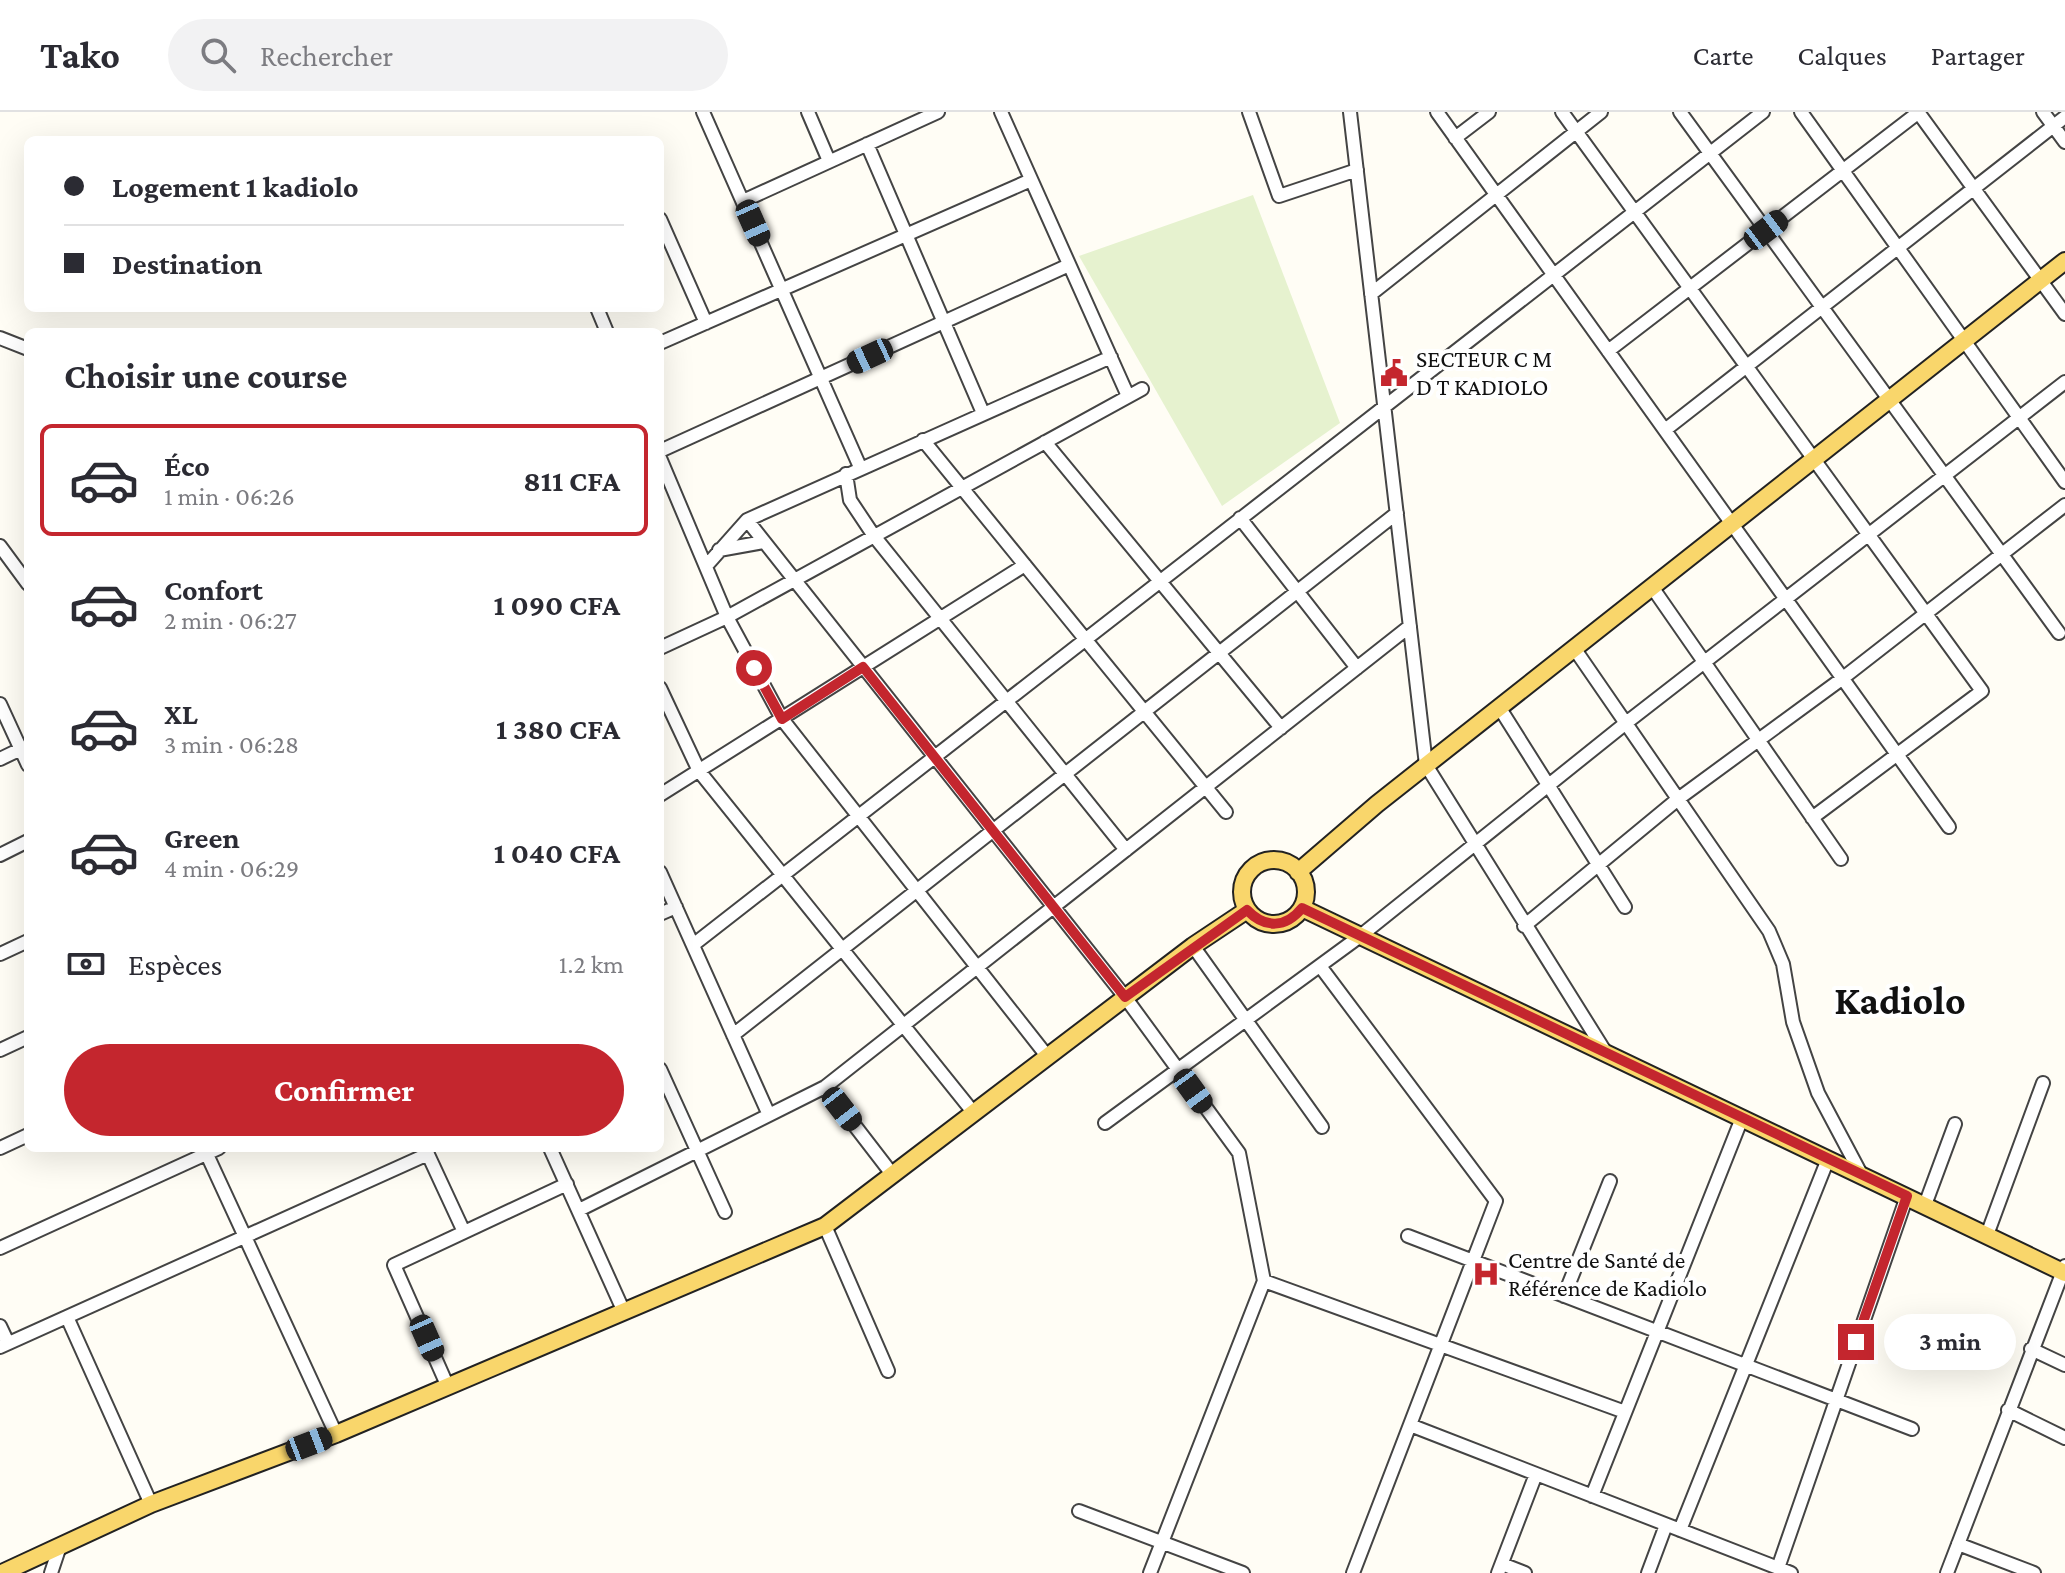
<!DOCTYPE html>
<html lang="fr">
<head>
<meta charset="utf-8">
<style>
  body { margin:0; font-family:"Crimson Pro",serif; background:#f2f2f3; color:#2b2b33; height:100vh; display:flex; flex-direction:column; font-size:30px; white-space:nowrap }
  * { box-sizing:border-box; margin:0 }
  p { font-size:26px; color:#7c7c81 }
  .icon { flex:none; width:44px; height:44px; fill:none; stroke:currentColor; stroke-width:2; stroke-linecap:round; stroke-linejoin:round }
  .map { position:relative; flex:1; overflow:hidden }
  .panel { position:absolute; left:24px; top:216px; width:640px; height:824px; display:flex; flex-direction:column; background:#fff; border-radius:12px; box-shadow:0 8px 32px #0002 }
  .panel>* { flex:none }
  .top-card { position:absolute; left:24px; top:24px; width:640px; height:176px; border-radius:12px; box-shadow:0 8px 32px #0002; display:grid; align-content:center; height:176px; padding:0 40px; background:#fff }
  .end { position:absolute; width:36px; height:36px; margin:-18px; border:10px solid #c4262e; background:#fff; box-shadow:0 0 0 4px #fff }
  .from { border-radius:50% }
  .bubble { position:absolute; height:56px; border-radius:28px; background:#fff; box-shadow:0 8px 32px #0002; font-size:26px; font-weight:700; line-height:56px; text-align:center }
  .car { position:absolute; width:24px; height:48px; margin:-24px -12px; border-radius:10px; box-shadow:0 0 6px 2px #0007; background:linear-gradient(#222 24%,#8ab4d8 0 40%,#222 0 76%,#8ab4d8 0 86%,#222 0) }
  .top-card b { display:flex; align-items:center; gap:28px; height:76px; font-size:30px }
  .top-card b+b { border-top:2px solid #e1e1e2 }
  .top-card i { width:20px; height:20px; background:#2b2b33 }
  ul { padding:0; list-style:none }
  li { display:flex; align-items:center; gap:24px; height:112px; margin:0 16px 12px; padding:0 24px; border:4px solid transparent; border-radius:12px }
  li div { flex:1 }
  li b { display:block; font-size:30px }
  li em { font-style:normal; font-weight:700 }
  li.on { border-color:#c4262e }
  li>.icon { width:72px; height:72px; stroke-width:1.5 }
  h2 { padding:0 40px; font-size:36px; line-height:96px }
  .pay { display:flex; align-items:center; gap:20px; height:88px; padding:0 40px; font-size:30px }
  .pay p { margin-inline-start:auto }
  .cta { display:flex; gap:16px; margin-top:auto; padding:16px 40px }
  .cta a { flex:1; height:92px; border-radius:48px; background:#c4262e; color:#fff; font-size:32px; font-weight:700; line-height:92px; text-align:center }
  header { display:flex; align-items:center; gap:48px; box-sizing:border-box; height:112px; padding:0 40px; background:#fff; border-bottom:2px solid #e1e1e2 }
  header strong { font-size:38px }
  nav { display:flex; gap:44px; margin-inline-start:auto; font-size:28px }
  .search { width:560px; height:72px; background:#f2f2f3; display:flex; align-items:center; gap:20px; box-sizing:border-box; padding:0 28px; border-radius:44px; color:#7c7c81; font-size:30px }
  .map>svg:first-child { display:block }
  .pitch { fill:#e6f2cf }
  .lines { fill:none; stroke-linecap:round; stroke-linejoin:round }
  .minor-casing { stroke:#444; stroke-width:16 }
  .major-casing { stroke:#222; stroke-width:20 }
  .minor { stroke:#fff; stroke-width:12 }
  .major { stroke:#f9d66b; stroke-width:16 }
  .route { stroke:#c4262e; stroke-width:10 }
  .labels { text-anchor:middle; stroke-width:8; stroke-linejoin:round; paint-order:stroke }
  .poi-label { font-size:24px; fill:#111; stroke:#fff; text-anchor:start }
  .town-label { font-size:40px; font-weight:bold; fill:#111; stroke:#fff }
</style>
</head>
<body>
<header>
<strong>Tako</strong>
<div class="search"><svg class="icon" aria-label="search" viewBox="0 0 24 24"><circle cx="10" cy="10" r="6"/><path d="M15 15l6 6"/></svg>Rechercher</div>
<nav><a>Carte</a><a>Calques</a><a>Partager</a></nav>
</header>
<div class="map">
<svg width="2065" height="1461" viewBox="0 0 2065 1461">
  <rect width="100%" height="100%" fill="#fffdf5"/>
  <path class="pitch" d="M1253 83 1340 311 1222 394 1079 144Z"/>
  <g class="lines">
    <g class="minor-casing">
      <path id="minor" d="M703 0 860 355
        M808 0 829 49
        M1001 0 1128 284
        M1249 0 1279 84 1357 58
        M1350 0 1426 653 1606 941
        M1437 0 1949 715
        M1562 0 1982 579 1812 706
        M1680 0 2059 521
        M1801 0 2065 370
        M1918 0 2065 202
        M2043 0 2065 30
        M1455 26 1489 0
        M867 32 983 301
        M743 89 938 0
        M660 107 706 211
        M1371 182 1601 0
        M597 196 607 220
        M0 226 28 237
        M660 231 1031 68
        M1608 239 1919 0
        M1665 318 2065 5
        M923 328 1226 700
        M1045 330 1281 616
        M660 339 1069 153
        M660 346 727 505 782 607 1047 944
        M846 362 850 388 874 424 1126 738
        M1240 406 1357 556
        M747 408 1125 885 1239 1041 1264 1169 1150 1461
        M0 434 28 472
        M719 438 764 430
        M707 453 747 408 1111 245
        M1652 475 1841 747
        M660 536 727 505 1142 277
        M1574 536 1769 819 1783 852 1793 910 1818 981 1861 1062
        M660 576 699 659 973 1000
        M0 592 28 653
        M1499 595 1625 795
        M0 647 25 635
        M660 683 1025 453
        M0 743 28 729
        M660 760 769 1003
        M660 802 676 795
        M1524 814 1678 687 1843 566 2065 393
        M693 833 1763 0
        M1193 834 1322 1015
        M0 842 28 829
        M1320 854 1496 1089 1353 1461
        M733 923 1397 401
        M0 938 28 925
        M660 957 725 1100
        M825 975 892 1062
        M1105 1011 1359 825 1626 611 2065 270
        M0 1036 28 1023
        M204 1036 336 1322
        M425 1036 464 1120
        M550 1036 624 1200
        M1925 1093 1955 1012
        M579 1098 825 975 1410 514
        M825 1114 888 1259
        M1987 1123 2043 971
        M1408 1124 1912 1317
        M0 1136 219 1036
        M1264 1169 1625 1300
        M1564 1184 1610 1069
        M67 1205 151 1392
        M0 1214 8 1231
        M0 1235 428 1042
        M2031 1237 2065 1253
        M448 1275 394 1153 567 1072
        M2008 1298 2065 1326
        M1410 1313 1791 1461
        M1592 1384 1742 1006
        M1079 1399 1243 1461
        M1680 1418 1828 1047
        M1958 1432 2034 1461
        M1502 1452 1525 1461
        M1778 1456 1907 1084
        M51 1461 60 1434
        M1498 1461 1536 1362
        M1648 1461 1666 1413
        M1947 1461 2065 1154"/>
    </g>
    <g class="major-casing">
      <path id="major" d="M1242 780a32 32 0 1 1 64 0a32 32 0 1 1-64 0Z
        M1298 760 1377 692 2065 149
        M1302 796 2065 1161
        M2 1461 151 1392 336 1322 825 1114 1193 834 1247 798"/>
    </g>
    <use href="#minor" class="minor"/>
    <use href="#major" class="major"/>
  </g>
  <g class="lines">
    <path class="route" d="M754 556 782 607 863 555 1125 885 1247 798C1265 817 1286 816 1302 796L1907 1084 1856 1230"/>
  </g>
  <defs>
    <g id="civic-bare" transform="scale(2.16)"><path d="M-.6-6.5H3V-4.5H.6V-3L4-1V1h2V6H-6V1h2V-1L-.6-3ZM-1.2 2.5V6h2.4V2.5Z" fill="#c4262e" stroke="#fff" stroke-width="2.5" paint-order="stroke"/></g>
    <g id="hospital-bare" transform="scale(2.16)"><path d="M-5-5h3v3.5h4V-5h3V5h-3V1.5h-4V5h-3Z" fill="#c4262e" stroke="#fff" stroke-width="2.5" paint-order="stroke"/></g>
  </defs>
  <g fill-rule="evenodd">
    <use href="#civic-bare" x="1394" y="261"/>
    <use href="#hospital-bare" x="1486" y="1162"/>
  </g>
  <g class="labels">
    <g class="poi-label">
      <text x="1416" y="255">SECTEUR C M<tspan x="1416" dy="28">D T KADIOLO</tspan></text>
      <text x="1508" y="1156">Centre de Santé de<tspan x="1508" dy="28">Référence de Kadiolo</tspan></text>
    </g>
    <g class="town-label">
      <text x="1900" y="902">Kadiolo</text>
    </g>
  </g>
</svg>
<i class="end from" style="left:754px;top:556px"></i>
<i class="end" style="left:1856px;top:1230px"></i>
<div class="bubble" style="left:1884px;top:1202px;width:132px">3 min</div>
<i class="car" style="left:753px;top:111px;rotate:156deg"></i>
<i class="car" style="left:1766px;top:118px;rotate:53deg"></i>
<i class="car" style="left:870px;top:244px;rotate:245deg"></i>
<i class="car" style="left:1193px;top:979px;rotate:144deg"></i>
<i class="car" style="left:842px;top:997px;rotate:142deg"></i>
<i class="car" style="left:427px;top:1226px;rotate:156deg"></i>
<i class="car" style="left:309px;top:1332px;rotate:69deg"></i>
<div class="top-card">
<b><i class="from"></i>Logement 1 kadiolo</b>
<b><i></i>Destination</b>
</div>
<section class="panel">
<h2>Choisir une course</h2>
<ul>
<li class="on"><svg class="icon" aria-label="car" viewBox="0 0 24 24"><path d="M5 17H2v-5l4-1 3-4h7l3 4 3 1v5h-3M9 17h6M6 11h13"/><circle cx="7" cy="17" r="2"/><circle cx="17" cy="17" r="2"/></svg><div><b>Éco</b><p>1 min · 06:26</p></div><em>811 CFA</em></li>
<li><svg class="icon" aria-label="car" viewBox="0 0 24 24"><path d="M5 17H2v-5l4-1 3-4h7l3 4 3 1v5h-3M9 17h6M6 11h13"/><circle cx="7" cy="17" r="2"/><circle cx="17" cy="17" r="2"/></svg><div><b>Confort</b><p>2 min · 06:27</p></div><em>1 090 CFA</em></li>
<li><svg class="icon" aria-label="car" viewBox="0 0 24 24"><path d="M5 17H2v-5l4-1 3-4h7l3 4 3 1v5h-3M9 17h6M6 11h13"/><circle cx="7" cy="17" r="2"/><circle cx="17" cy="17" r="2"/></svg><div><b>XL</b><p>3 min · 06:28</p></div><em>1 380 CFA</em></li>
<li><svg class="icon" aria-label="car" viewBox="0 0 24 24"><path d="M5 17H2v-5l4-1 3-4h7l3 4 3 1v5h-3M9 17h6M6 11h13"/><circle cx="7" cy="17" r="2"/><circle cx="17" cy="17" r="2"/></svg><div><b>Green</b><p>4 min · 06:29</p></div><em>1 040 CFA</em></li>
</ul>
<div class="pay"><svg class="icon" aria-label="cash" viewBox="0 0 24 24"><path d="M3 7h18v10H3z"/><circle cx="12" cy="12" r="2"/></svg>Espèces<p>1.2 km</p></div>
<div class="cta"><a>Confirmer</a></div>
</section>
</div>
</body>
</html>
